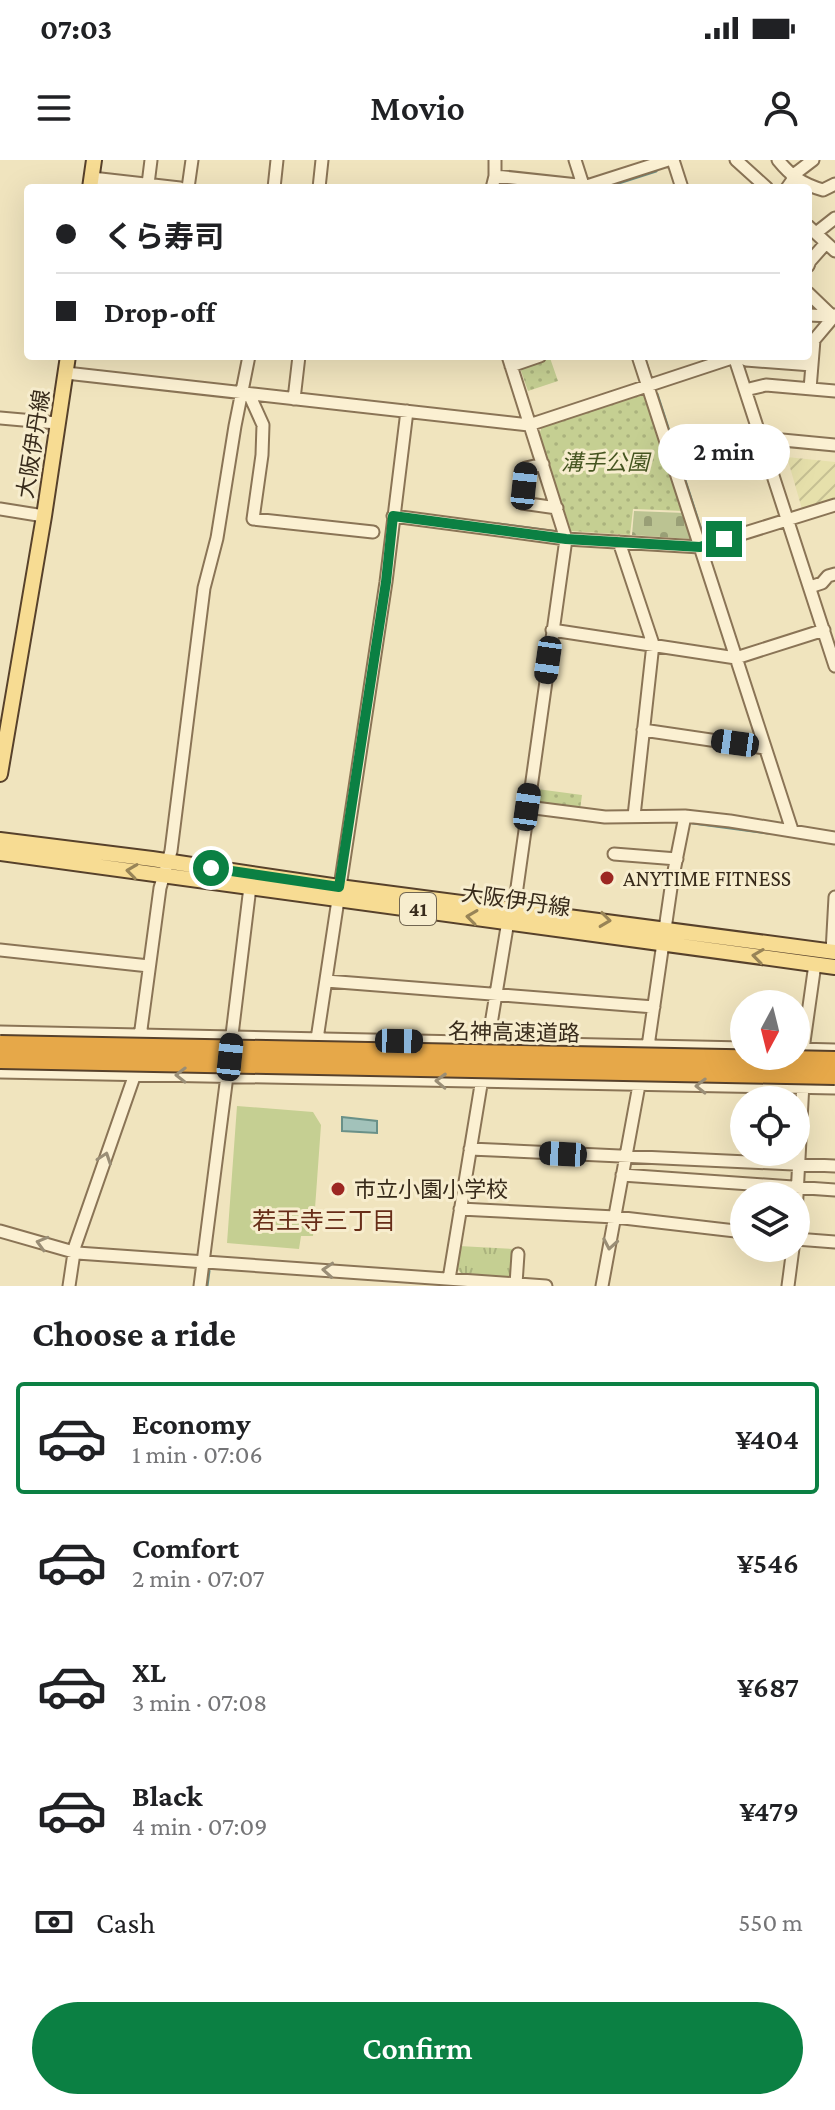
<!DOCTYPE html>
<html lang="en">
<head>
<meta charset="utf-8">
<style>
  body { margin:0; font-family:"Crimson Pro","Noto Sans JP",serif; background:#f2f2f2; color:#202124; height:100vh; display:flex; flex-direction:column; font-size:30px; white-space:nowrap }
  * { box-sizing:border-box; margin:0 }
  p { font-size:26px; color:#757577 }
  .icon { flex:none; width:44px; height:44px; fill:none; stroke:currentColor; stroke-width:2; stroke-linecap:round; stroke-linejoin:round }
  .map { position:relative; height:1126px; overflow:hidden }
  .drawer { display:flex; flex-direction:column; background:#fff; flex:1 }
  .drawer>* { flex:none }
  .guide { position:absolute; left:24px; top:24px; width:788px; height:176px; border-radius:8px; box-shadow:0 8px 32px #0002; display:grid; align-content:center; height:176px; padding:0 32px; background:#fff }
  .needle { width:52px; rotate:187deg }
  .tools { position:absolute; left:730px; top:830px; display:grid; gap:16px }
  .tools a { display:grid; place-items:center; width:80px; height:80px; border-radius:50%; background:#fff; box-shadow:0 8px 32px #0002; font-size:40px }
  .end { position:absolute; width:36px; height:36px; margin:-18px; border:10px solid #0b8043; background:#fff; box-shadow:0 0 0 4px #fff }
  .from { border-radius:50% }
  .bubble { position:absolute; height:56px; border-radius:28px; background:#fff; box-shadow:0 8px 32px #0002; font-size:26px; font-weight:600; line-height:56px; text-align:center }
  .car { position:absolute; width:24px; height:48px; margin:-24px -12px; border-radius:10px; box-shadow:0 0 6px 2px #0007; background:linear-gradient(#222 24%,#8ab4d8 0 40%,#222 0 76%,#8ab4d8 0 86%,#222 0) }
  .guide b { display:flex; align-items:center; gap:28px; height:76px; font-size:30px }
  .guide b+b { border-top:2px solid #e0e0e0 }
  .guide i { width:20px; height:20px; background:#202124 }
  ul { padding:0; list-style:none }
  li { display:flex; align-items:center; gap:24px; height:112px; margin:0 16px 12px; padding:0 16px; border:4px solid transparent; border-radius:8px }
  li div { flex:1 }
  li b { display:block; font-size:30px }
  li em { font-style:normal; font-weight:600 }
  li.active { border-color:#0b8043 }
  li>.icon { width:72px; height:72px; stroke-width:1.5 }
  h2 { padding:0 32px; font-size:36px; line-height:96px }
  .pay { display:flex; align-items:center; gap:20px; height:88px; padding:0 32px; font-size:30px }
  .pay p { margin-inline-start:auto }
  .primary-button { display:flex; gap:16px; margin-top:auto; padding:16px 32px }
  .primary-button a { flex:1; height:92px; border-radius:48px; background:#0b8043; color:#fff; font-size:32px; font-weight:600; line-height:92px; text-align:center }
  .status { display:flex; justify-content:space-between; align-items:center; height:56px; padding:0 40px; background:#fff; direction:ltr }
  .status svg { height:22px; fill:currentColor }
  header { display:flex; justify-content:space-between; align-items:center; height:104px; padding:0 32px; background:#fff; font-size:36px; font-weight:600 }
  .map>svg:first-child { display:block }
  .farmland { fill:url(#farmland-furrows) }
  .grass { fill:url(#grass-tufts) }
  .cemetery { fill:url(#cemetery-stones) }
  .park { fill:url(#park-dots) }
  .pitch { fill:#c5cf92 }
  .water { fill:#a2c2ba; stroke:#699088; stroke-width:2 }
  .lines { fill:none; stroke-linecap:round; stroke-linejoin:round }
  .stream { stroke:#699088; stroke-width:3 }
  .minor-casing { stroke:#8a7456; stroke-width:15 }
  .major-casing { stroke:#57412b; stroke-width:18 }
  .minor { stroke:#fbf0d2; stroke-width:11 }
  .major { stroke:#f7dc93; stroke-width:14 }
  .highway-bridge-casing { stroke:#57412b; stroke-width:20; stroke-linecap:butt }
  .highway-bridge { stroke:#e6a849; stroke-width:16 }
  .oneway { stroke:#988457 }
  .oneway2 { stroke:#9a8e76 }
  .route { stroke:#0b8043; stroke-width:10 }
  .poi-dot { fill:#9c2722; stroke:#f7edce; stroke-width:3 }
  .labels { text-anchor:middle; stroke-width:6; stroke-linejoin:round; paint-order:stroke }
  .shield { fill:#f7edce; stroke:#716551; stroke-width:2 }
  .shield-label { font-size:20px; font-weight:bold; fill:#382b1b }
  .street-label { font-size:22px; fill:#382b1b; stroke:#f7edce }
  .park-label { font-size:22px; font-style:italic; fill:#465621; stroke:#f7edce }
  .poi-label { font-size:22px; fill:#382b1b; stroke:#f7edce; text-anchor:start }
  .neighbourhood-label { font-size:24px; fill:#672d18; stroke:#f7edce }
</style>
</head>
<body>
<div class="status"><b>07:03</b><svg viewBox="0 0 49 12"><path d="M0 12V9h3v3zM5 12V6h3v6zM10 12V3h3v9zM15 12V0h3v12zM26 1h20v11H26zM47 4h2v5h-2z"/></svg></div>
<header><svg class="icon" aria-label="menu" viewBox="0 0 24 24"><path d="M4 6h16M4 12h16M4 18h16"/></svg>Movio<svg class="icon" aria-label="person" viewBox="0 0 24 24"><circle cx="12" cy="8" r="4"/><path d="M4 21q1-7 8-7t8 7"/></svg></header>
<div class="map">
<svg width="835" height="1126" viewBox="0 0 835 1126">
  <defs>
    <pattern id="farmland-furrows" width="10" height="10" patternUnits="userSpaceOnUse" patternTransform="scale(2)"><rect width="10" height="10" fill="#e6e0ab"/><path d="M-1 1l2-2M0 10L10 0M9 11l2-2" fill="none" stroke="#c6c093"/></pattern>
    <pattern id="grass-tufts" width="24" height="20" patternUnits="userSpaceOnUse" patternTransform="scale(2)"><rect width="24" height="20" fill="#c5cf92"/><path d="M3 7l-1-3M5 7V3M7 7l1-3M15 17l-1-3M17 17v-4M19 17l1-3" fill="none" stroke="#aab27d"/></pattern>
    <pattern id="cemetery-stones" width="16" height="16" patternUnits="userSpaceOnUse" patternTransform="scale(2)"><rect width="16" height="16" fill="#bbc392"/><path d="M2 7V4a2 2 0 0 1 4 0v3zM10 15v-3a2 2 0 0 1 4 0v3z" fill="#999f76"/></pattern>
    <pattern id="park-dots" width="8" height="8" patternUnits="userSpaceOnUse" patternTransform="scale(2)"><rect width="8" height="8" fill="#c5cf92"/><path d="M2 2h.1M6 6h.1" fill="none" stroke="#aab27d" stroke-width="1.8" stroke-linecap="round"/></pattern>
  </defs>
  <rect width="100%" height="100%" fill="#f0e4be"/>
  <path class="farmland" d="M787 297 835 302V340L802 349Z"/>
  <path class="grass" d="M459 1086 515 1089 513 1117 461 1113 457 1109Z"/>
  <path class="cemetery" d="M634 351 685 353 693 378 691 379 632 375Z"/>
  <path class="park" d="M550 198 558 221 528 231 521 211 522 207Z
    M639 235 649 238 685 351 633 349 630 375 571 371 539 274 543 265Z
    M537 629 582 635 580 650 538 644 535 642Z"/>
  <path class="pitch" d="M237 946 313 952 321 965 313 1076H301L299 1089 227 1083Z"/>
  <path class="water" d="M342 957 377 961V973L342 971Z"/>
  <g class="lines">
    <path class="stream" d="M603 28 656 11
      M644 196 650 215
      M657 234 705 382
      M498 364 558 372
      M707 390 714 413
      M693 663 768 673
      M207 1126 209 1111"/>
    <g class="minor-casing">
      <path id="minor" d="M575 0 584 28
        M673 0 682 28
        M736 0 767 28
        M778 0C791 16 802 24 823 30L835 24
        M495 16 587 26 668 0
        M792 16 813 0
        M92 18 180 28
        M148 24 151 0
        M188 28 192 0
        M274 28 277 0
        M319 28 322 0
        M492 28 495 16V0
        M787 28 794 18
        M808 66 835 91
        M816 73 835 58
        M808 106 810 101 826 83
        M808 133 832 156
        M808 155 832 156
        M638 196 792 670
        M734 196 835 506
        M746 200 812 205
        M511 206 540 196
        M66 213 529 265 735 197
        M810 229 814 180 835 155
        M745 230 766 225 835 231
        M249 234 263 265 262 295 253 359 373 372
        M294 239 299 196
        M0 258 57 263
        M761 278 835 285
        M543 304 526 308 522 343 557 348
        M0 349 44 356
        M393 356 566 379 700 387 835 345
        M619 382 653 484 634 656
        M810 427 822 423 828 416 835 414
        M552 470 736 498 824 470
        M643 570 765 588
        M527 647 605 657 685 656 730 661 835 678
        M614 694 677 699
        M0 790 149 806
        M832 792 835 737
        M326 821 654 847
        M0 872 744 888
        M317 879 386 422 407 251
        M231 883 250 727
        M797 889 835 890
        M647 893 672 721 685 656
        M803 906V889L815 804
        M0 912 835 928
        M470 989 835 1006
        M622 1015 835 1030
        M460 1049 615 1057 744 1072
        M796 1054 803 923
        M0 1071 77 1093 546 1126
        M796 1079 835 1082
        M449 1119 508 761 514 749 566 379 508 196
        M516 1124 518 1094
        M69 1126 75 1086 135 914 160 728 171 691 204 428 217 378 235 266 249 196
        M200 1126 228 908
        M602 1126 639 925
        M788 1126 793 1088"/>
    </g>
    <g class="major-casing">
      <path id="major" d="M90 28 94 0
        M0 614 44 356 68 196
        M0 680 152 699 339 727 835 792
        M0 693 835 807"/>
    </g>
    <use href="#minor" class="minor"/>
    <use href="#major" class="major"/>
    <g class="highway-bridge-casing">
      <path id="highway-bridge" d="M0 884 835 900
        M0 900 835 916"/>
    </g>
    <use href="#highway-bridge" class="highway-bridge"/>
  </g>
  <defs><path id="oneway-chevron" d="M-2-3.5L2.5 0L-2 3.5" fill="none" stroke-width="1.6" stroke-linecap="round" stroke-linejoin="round" transform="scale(2)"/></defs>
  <g class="oneway">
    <use href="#oneway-chevron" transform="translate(132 711) rotate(-172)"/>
    <use href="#oneway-chevron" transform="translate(472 757) rotate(-172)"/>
    <use href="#oneway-chevron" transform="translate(605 760) rotate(7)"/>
    <use href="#oneway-chevron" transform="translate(758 796) rotate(-172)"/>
  </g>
  <g class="oneway2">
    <use href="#oneway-chevron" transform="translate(181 915) rotate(-179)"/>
    <use href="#oneway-chevron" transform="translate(441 921) rotate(-178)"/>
    <use href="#oneway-chevron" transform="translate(701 926) rotate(-179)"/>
    <use href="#oneway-chevron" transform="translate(105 998) rotate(-71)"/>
    <use href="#oneway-chevron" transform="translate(42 1083) rotate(-164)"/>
    <use href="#oneway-chevron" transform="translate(610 1084) rotate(100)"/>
    <use href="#oneway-chevron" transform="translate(328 1110) rotate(-176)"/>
  </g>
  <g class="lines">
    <path class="route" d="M211 708 339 727 386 422 393 356 566 379 700 387 724 379"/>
  </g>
  <g class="poi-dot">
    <circle cx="607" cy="718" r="8"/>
    <circle cx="338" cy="1029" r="8"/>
  </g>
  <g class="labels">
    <rect class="shield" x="400" y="733" width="36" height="32" rx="6"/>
    <g class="shield-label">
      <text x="418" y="756">41</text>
    </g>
    <g class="street-label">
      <text transform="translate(33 284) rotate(-81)" y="8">大阪伊丹線</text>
      <text transform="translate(516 740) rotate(8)" y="8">大阪伊丹線</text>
      <text transform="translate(514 872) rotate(1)" y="8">名神高速道路</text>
    </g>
    <g class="park-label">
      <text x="605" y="310">溝手公園</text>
    </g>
    <g class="poi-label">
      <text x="623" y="726">ANYTIME FITNESS</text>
      <text x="354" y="1037">市立小園小学校</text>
    </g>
    <g class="neighbourhood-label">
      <text x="324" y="1069">若王寺三丁目</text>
    </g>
  </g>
</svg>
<div class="tools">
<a><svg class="needle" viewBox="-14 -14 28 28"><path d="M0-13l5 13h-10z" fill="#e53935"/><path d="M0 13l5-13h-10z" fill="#757577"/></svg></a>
<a><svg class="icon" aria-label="locate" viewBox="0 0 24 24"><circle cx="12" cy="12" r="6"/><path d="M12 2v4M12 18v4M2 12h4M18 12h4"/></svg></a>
<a><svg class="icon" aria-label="layers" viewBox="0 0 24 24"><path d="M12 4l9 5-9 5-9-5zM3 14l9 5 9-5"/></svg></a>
</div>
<i class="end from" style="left:211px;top:708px"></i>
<i class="end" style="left:724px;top:379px"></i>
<div class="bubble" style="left:658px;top:264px;width:132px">2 min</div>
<i class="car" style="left:524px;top:326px;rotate:6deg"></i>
<i class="car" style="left:548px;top:500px;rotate:188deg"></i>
<i class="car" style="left:735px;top:583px;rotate:278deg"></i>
<i class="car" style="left:527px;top:647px;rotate:8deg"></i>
<i class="car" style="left:399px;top:881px;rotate:91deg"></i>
<i class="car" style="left:230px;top:897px;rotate:6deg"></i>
<i class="car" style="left:563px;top:994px;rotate:273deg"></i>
<div class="guide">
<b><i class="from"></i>くら寿司</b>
<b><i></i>Drop-off</b>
</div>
</div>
<section class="drawer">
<h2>Choose a ride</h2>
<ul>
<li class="active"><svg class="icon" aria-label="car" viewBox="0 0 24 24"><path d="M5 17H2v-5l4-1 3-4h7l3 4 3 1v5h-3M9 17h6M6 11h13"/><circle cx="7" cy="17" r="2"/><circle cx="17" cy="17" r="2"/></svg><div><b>Economy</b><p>1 min · 07:06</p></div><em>¥404</em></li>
<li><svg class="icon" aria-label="car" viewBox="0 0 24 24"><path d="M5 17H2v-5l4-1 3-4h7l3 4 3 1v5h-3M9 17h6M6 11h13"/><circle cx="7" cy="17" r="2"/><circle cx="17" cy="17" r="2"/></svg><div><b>Comfort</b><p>2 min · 07:07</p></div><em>¥546</em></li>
<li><svg class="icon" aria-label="car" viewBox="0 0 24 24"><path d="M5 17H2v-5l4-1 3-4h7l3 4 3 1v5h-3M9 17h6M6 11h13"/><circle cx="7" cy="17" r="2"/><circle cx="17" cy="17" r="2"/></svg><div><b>XL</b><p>3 min · 07:08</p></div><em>¥687</em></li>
<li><svg class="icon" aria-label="car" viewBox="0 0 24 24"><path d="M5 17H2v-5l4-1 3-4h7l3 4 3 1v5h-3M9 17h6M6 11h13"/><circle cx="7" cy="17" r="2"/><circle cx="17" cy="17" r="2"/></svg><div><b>Black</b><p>4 min · 07:09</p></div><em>¥479</em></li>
</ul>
<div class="pay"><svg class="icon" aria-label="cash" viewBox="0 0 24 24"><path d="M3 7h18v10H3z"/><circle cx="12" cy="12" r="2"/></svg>Cash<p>550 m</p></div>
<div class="primary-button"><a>Confirm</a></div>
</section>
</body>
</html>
